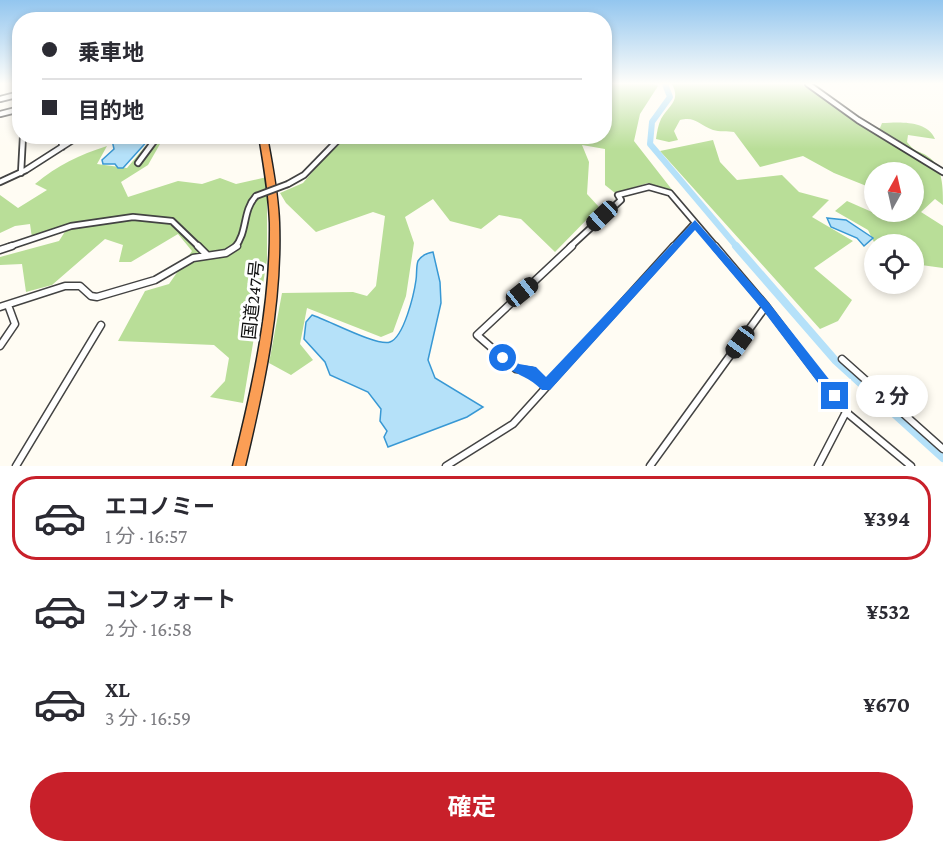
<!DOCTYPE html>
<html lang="ja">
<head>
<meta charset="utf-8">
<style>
  body { margin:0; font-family:"Crimson Pro","Noto Sans JP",serif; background:#f7f7f7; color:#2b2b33; height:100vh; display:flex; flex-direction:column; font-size:22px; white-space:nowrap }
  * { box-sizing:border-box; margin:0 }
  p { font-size:20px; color:#7c7c81 }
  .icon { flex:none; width:33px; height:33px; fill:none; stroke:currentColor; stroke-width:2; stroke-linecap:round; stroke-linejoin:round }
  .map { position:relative; height:466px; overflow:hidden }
  .sheet { display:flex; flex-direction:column; background:#fff; flex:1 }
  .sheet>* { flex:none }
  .top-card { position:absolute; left:12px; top:12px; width:600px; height:132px; border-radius:24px; box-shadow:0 3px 9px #0003; display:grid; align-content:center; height:132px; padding:0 30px; background:#fff }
  .needle { width:39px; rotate:8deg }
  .buttons { position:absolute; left:864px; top:162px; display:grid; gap:12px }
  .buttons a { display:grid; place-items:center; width:60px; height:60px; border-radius:50%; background:#fff; box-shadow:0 3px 9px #0003; font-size:30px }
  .end { position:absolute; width:27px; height:27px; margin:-14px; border:8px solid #1a73e8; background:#fff; box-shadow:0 0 0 3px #fff }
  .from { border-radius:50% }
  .bubble { position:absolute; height:42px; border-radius:21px; background:#fff; box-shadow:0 3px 9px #0003; font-size:20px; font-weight:700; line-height:42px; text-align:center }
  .car { position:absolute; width:18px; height:36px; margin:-18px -9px; border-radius:8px; box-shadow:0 0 4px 2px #0007; background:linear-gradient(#222 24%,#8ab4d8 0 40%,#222 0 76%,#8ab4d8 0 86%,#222 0) }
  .top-card b { display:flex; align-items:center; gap:21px; height:57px; font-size:22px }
  .top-card b+b { border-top:2px solid #e1e1e2 }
  .top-card i { width:15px; height:15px; background:#2b2b33 }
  ul { padding:10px 0 0; list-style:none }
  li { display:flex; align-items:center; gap:18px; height:84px; margin:0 12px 9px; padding:0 18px; border:3px solid transparent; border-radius:24px }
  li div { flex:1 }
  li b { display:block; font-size:22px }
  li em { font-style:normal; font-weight:700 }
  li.active { border-color:#c8202a }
  li>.icon { width:54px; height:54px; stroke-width:1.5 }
  .action { display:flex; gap:12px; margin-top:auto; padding:12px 30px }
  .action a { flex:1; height:69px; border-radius:36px; background:#c8202a; color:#fff; font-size:24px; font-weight:700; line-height:69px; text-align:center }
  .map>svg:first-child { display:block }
  .forest { fill:#b9de98 }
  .water { fill:#b5e1f9; stroke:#3898d4; stroke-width:1.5 }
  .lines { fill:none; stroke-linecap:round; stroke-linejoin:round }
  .canal-far1 { stroke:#b5e1f9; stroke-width:6 }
  .canal { stroke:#b5e1f9; stroke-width:8 }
  .street-far1-casing { stroke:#434343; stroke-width:8 }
  .street-casing { stroke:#434343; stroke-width:9 }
  .highway-casing { stroke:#212121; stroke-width:3 }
  .street-far1 { stroke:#fff; stroke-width:4.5 }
  .street { stroke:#fff; stroke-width:6 }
  .highway { fill:#fb9e55; fill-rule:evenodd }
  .street-bridge-casing { stroke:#434343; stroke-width:8; stroke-linecap:butt }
  .street-bridge { stroke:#fff; stroke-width:4.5 }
  .route { fill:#1a73e8 }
  .labels { text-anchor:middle; stroke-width:6; stroke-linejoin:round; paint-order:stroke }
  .street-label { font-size:18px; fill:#101010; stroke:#fff }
</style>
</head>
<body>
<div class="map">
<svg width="943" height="466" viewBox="0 0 943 466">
  <rect width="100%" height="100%" fill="#fffcf3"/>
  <path class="forest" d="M605 84H654L658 86 640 114 634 141 673 191 648 183 615 193 605 185V149L582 145 589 162 587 194 599 207 555 252 521 219 499 215 481 229 450 221 433 199 405 217 414 243 406 296 393 332 381 337 307 308 300 344 313 360 291 375 269 363 282 293 353 292 367 296 376 286 385 216 373 212 316 232 286 203 280 193 303 183 330 151 347 137 604 136Z
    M672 84H801L866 127 880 128 882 123C900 122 927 120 935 139L908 135 907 142C916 154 920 150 930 158 943 168 943 189 943 205L935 199 921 212 943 226V268L914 264V244H875L868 230 835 211 847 201 881 216 882 212H914V172H874V189L834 173 803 156 760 167 734 132C728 131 719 132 713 130 699 125 696 116 680 120L674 131 678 140 669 142 656 139C657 132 658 125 661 119 669 105 681 101 672 84Z
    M153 137H164L148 165 121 182 128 197 178 181 202 184 220 178 236 184 267 177V260L243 403 210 397 225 381 229 358 214 345 118 341 145 291 169 284 192 251 178 234 131 262H119L123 245 105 239 52 285 26 292 22 264 0 265V257L59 241 66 230 32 238 30 224 15 226 0 233V195L18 208 47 190 35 184C58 165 79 155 107 146L97 164 127 168Z
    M713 140 720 162 737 180 782 175 799 192 829 200 812 217 853 241 814 268 852 300 838 321 820 329 660 151Z"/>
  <path class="water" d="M122 137H151L123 168H118L115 164H103L102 160 114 149 112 140Z
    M827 218 846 220 873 238 864 246 857 238 831 227Z
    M433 252 440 282 441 303 428 360 435 378 483 407 467 417 388 447 384 437 387 431 380 421 381 409 368 392 330 375 325 362 304 339 306 322 312 315C328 320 378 347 390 342 404 337 414 294 416 280 417 274 416 266 418 261 422 255 426 253 433 252Z"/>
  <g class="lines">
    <path class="canal-far1" d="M665 84 670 97 652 122 650 144 737 247"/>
    <path class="canal" d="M736 246 835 360 943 458"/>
    <g class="street-far1-casing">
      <path id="street-far1" d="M808 84 858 120 943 172
        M0 99 20 94
        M0 114 20 109
        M62 136V147
        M138 163 158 136
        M21 173 23 136
        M0 182 26 170 79 136
        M288 184 304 175 342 136
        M8 247 71 226 133 217 172 221 199 247
        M235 247C248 232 242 211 256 196
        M570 247 621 200 618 195 649 187 670 193 716 247
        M673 247 695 223"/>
    </g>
    <g class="street-casing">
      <path id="street" d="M198 246 206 254
        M715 246 766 306 846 412 911 466
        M0 250 12 246
        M0 307 65 286H80L91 296 97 297 155 280 193 258 226 253 237 246
        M0 346 15 324 8 305
        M842 359 943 449
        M546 386 532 371 516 369 477 335 572 246
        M16 466 101 325
        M446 466 513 424 674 246
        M650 466 766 306
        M818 466 846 412"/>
    </g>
    <g class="highway-casing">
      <path id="highway" d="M259 136H267C272 165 278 193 279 222 282 305 264 386 245 466H233C253 386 271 306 270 223 269 194 264 165 259 136Z"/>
    </g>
    <use href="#street-far1" class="street-far1"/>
    <use href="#street" class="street"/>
    <use href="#highway" class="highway"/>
    <g class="street-bridge-casing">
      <path id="street-bridge" d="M256 196 288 184"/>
    </g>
    <use href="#street-bridge" class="street-bridge"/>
  </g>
  <linearGradient id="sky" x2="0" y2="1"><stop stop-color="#93c6ef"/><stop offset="0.56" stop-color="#fffefa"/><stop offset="1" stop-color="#fffefa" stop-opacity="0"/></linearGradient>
  <rect width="943" height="149" fill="url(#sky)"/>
  <path class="route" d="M695 220 769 303 839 392V400H831L762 309 695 230 550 390H542C526 374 515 376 499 361V354L503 352 519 364 536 367 546 377Z"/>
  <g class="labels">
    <g class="street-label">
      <text transform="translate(253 300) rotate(-84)" y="6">国道247号</text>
    </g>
  </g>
</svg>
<div class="buttons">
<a><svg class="needle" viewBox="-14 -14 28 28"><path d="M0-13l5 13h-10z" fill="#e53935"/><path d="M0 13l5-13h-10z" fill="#7c7c81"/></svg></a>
<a><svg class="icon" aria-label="locate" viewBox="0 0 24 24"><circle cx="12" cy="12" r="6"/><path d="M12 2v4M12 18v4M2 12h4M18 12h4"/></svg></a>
</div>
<i class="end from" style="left:503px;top:358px"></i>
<i class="end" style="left:835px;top:396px"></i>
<div class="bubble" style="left:856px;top:375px;width:72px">2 分</div>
<i class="car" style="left:602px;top:216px;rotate:227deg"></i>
<i class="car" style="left:522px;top:292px;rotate:51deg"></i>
<i class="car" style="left:740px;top:342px;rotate:216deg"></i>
<div class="top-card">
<b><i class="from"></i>乗車地</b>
<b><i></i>目的地</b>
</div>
</div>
<section class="sheet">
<ul>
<li class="active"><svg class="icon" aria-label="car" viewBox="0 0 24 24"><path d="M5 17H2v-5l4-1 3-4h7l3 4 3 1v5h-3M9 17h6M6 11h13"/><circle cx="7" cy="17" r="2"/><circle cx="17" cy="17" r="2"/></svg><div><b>エコノミー</b><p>1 分 · 16:57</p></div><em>¥394</em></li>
<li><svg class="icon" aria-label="car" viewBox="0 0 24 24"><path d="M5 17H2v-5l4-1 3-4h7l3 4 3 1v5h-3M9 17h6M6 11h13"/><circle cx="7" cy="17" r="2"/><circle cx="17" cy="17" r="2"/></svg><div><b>コンフォート</b><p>2 分 · 16:58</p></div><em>¥532</em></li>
<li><svg class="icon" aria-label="car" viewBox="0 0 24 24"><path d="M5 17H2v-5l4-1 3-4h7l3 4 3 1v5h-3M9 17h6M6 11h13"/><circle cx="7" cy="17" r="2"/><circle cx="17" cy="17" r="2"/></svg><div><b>XL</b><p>3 分 · 16:59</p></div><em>¥670</em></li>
</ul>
<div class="action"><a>確定</a></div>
</section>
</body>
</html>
